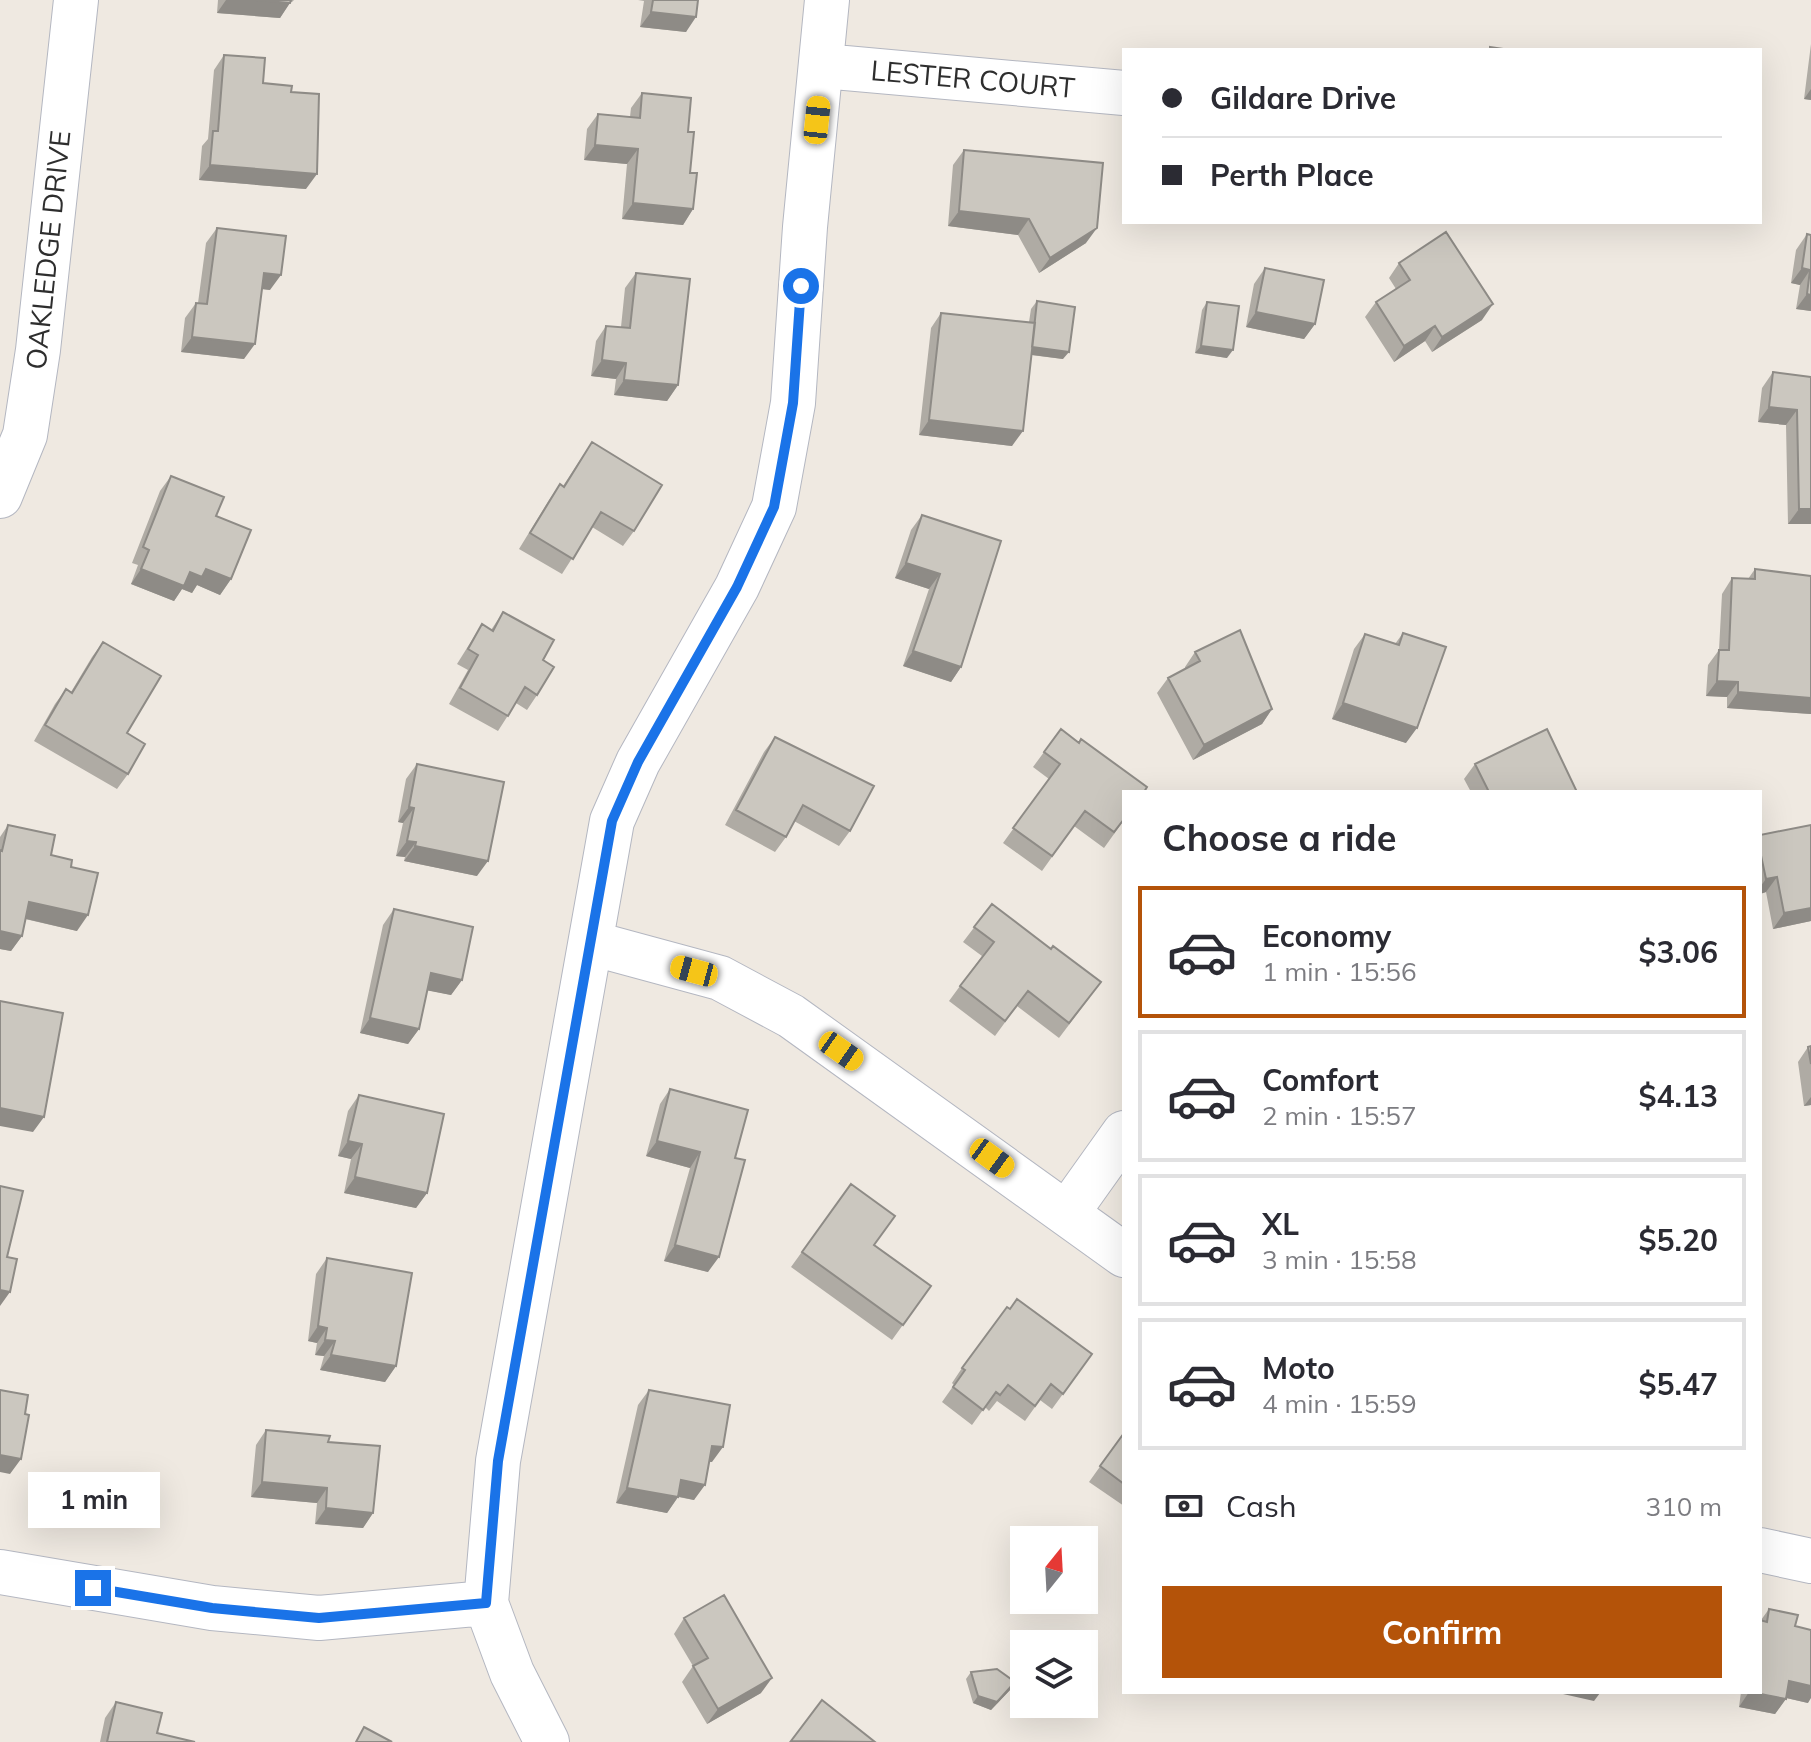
<!DOCTYPE html>
<html lang="en">
<head>
<meta charset="utf-8">
<style>
  body { margin:0; font-family:Mulish,sans-serif; background:#f7f7f7; color:#2b2b33; height:100vh; display:flex; flex-direction:column; font-size:30px; white-space:nowrap }
  * { box-sizing:border-box; margin:0 }
  p { font-size:26px; color:#7c7c81 }
  .icon { flex:none; width:44px; height:44px; fill:none; stroke:currentColor; stroke-width:2; stroke-linecap:round; stroke-linejoin:round }
  .map { position:relative; flex:1; overflow:hidden }
  .side { position:absolute; left:1122px; top:790px; width:640px; height:904px; display:flex; flex-direction:column; background:#fff; border-radius:0px; box-shadow:0 8px 32px #0002 }
  .side>* { flex:none }
  .top-card { position:absolute; left:1122px; top:48px; width:640px; height:176px; border-radius:0px; box-shadow:0 8px 32px #0002; display:grid; align-content:center; height:176px; padding:0 40px; background:#fff }
  .needle { width:52px; rotate:18deg }
  .tools { position:absolute; left:1010px; top:1526px; display:grid; gap:16px }
  .tools a { display:grid; place-items:center; width:88px; height:88px; border-radius:0px; background:#fff; box-shadow:0 8px 32px #0002; font-size:40px }
  .end { position:absolute; width:36px; height:36px; margin:-18px; border:10px solid #1a73e8; background:#fff; box-shadow:0 0 0 4px #fff }
  .from { border-radius:50% }
  .bubble { position:absolute; height:56px; border-radius:0px; background:#fff; box-shadow:0 8px 32px #0002; font-size:26px; font-weight:700; line-height:56px; text-align:center }
  .car { position:absolute; width:24px; height:48px; margin:-24px -12px; border-radius:10px; box-shadow:0 0 6px 2px #0007; background:linear-gradient(#f5c518 24%,#345 0 40%,#f5c518 0 76%,#345 0 86%,#f5c518 0) }
  .top-card b { display:flex; align-items:center; gap:28px; height:76px; font-size:30px }
  .top-card b+b { border-top:2px solid #e1e1e2 }
  .top-card i { width:20px; height:20px; background:#2b2b33 }
  ul { padding:0; list-style:none }
  li { display:flex; align-items:center; gap:24px; height:132px; margin:0 16px 12px; padding:0 24px; border:4px solid #e1e1e2; border-radius:0px }
  li div { flex:1 }
  li b { display:block; font-size:30px }
  li em { font-style:normal; font-weight:700 }
  li.current { border-color:#b45309 }
  li>.icon { width:72px; height:72px; stroke-width:1.5 }
  h2 { padding:0 40px; font-size:36px; line-height:96px }
  .pay { display:flex; align-items:center; gap:20px; height:88px; padding:0 40px; font-size:30px }
  .pay p { margin-inline-start:auto }
  .primary-button { display:flex; gap:16px; margin-top:auto; padding:16px 40px }
  .primary-button a { flex:1; height:92px; border-radius:0px; background:#b45309; color:#fff; font-size:32px; font-weight:700; line-height:92px; text-align:center }
  .map>svg:first-child { display:block }
  .lines { fill:none; stroke-linecap:round; stroke-linejoin:round }
  .minor-casing { stroke:#b4b7c1; stroke-width:46 }
  .minor { stroke:#fff; stroke-width:44 }
  .wall { fill:#afaba4 }
  .shaded-wall { fill:#8e8b86 }
  .building { fill:#cbc7bf; stroke:#8e8b86; stroke-width:2 }
  .route { stroke:#1a73e8; stroke-width:10 }
  .labels { text-anchor:middle; stroke-width:6; stroke-linejoin:round; paint-order:stroke }
  .street-label { font-size:28px; fill:#2e2e2e; stroke:#fff }
</style>
</head>
<body>
<div class="map">
<svg width="1811" height="1742" viewBox="0 0 1811 1742">
  <rect width="100%" height="100%" fill="#efe9e1"/>
  <g class="lines">
    <g class="minor-casing">
      <path id="minor" d="M823 66 1124 93
        M0 496 25 435 38 350 76 0
        M591 943 720 978 791 1016 1124 1255
        M1067 1213 1124 1133
        M1760 1550 1811 1561
        M0 1572 212 1608 319 1618 486 1603
        M547 1742 512 1673 486 1603 498 1461 612 821 638 762 737 587 774 507 793 403 805 227 827 0"/>
    </g>
    <use href="#minor" class="minor"/>
  </g>
  <path class="wall" d="M218 0H294L292 2H290L280 18 217 13Z
    M638 0H698L686 32 640 27 644 1Z
    M1811 44V100L1804 99Z
    M224 55 263 83 291 92 306 189 199 180 202 146 208 139 214 70Z
    M642 93 688 132 693 209 683 225 622 219 627 164 584 160 587 129 598 114 630 117 631 108Z
    M964 150 1086 243 1039 273 1018 235 948 226 953 165Z
    M217 228 270 290 262 289 244 359 181 352 185 318 196 303H198L206 243Z
    M1807 234 1811 235V311L1796 309 1800 285 1791 283 1796 250Z
    M1399 263 1482 320 1432 352 1425 341 1394 362 1365 317 1376 302 1396 289 1389 278Z
    M1265 268 1315 324 1304 339 1246 327 1254 284Z
    M636 273 678 385 667 401 614 395 616 379 591 376 596 341 606 326 621 327 625 288Z
    M1037 301 1063 359 1031 355 1012 446 919 435 931 328 941 313 1029 322 1031 309Z
    M1207 302 1227 358 1195 353 1202 310Z
    M1773 372 1811 377V524H1788L1786 425 1758 422 1762 388Z
    M592 442 634 531 623 546 592 527 562 574 519 549 549 500 560 484 563 486Z
    M171 476 216 516 231 579 220 595 197 585 192 593 182 589 174 601 131 584 138 565 132 563 160 491Z
    M922 515 1001 541 961 667 951 682 903 666 929 589 895 578 911 530Z
    M1755 569 1811 714 1727 708V697L1706 696 1708 665 1719 650 1722 594 1732 578 1748 579Z
    M503 612 543 660 537 695 527 710 516 703 498 731 449 704 468 670 457 664 482 624 491 630Z
    M1403 633 1406 743 1332 719 1354 649 1365 634 1395 644Z
    M103 642 127 733 128 774 117 789 34 741 55 704 66 689 71 692 92 657Z
    M1195 652 1272 709 1262 724 1193 760 1157 693 1168 678 1185 669V667Z
    M1061 729 1124 820 1104 848 1074 826 1042 871 1003 843 1049 779 1033 767Z
    M775 737 850 831 839 846 794 821 786 837 775 852 725 825 764 752Z
    M417 764 477 876 404 861 405 857 396 856 403 823 398 822 406 779Z
    M1475 764 1577 792H1471L1464 779Z
    M8 825 51 855 71 867 77 931 25 919 22 936 11 951 0 949V837Z
    M1811 825V921L1773 929 1766 892 1760 894V835Z
    M992 904 1090 997 1059 1038 1017 1006 995 1036 949 1001 982 956 963 942Z
    M394 909 462 980 451 995 427 990 419 1029 408 1044 360 1033 383 925Z
    M1811 1046V1105L1804 1106 1798 1062 1808 1047Z
    M670 1089 735 1158 708 1272 664 1261 690 1168 646 1156 660 1104Z
    M359 1095 427 1193 416 1208 344 1193 351 1159 338 1156 348 1111Z
    M851 1184 874 1246 931 1286 892 1340 791 1267Z
    M327 1258 396 1366 385 1382 320 1370 324 1356 315 1355 317 1343 308 1341 316 1274Z
    M1092 1354 1052 1409 1040 1400 1025 1421 997 1401 989 1411 985 1407 972 1425 942 1402 954 1385 952 1383 962 1368Z
    M649 1390 712 1462H709L694 1500 678 1497 667 1513 616 1503 638 1405Z
    M266 1430 328 1442 373 1513 363 1528 315 1524 317 1503 251 1497 256 1445Z
    M1124 1433V1506L1089 1482Z
    M1769 1609 1795 1626 1808 1703 1786 1698 1775 1714 1739 1707 1741 1692H1760L1761 1620Z
    M684 1618 761 1693 707 1724 682 1682 693 1666 674 1634Z
    M971 1672 1010 1690 991 1710 973 1703 966 1679Z
    M116 1702 157 1733 195 1742H100L105 1718Z"/>
  <path class="shaded-wall" d="M226 0H256L290 3 280 18 217 13Z
    M651 12 696 17 686 32 640 27Z
    M1811 89V100L1804 99Z
    M595 145 638 149 627 164 584 160Z
    M210 165 317 174 306 189 199 180Z
    M633 203 693 209 683 225 622 219Z
    M959 211 1029 219 1018 235 948 226Z
    M1097 228 1086 243 1039 273 1050 258Z
    M1802 268 1810 270 1800 285 1791 283Z
    M264 273 281 275 270 290 253 288Z
    M1807 294 1811 295V311L1796 309Z
    M1493 304 1482 320 1432 352 1442 337Z
    M1256 312 1315 324 1304 339 1246 327Z
    M1435 326 1425 341 1394 362 1404 346Z
    M192 337 255 344 244 359 181 352Z
    M1030 346 1069 352 1063 359 1025 354Z
    M1201 346 1233 350 1227 358 1195 353Z
    M602 360 626 363 616 379 591 376Z
    M624 380 678 385 667 401 614 395Z
    M1769 407 1797 410 1786 425 1758 422Z
    M929 420 1023 431 1012 446 919 435Z
    M1799 509H1811V524H1788Z
    M906 563 940 574 929 589 895 578Z
    M141 569H206L231 579 220 595 197 585 192 593 182 589 174 601 131 584Z
    M913 651 961 667 951 682 903 666Z
    M1717 681 1738 682 1727 697 1706 696Z
    M1738 692 1811 698V714L1727 708Z
    M1343 703 1417 728 1406 743 1332 719Z
    M1272 709 1262 724 1193 760 1204 745Z
    M409 807 414 808 403 823 398 822Z
    M407 841 416 842 405 857 396 856Z
    M415 846 488 861 477 876 404 861Z
    M1777 877 1766 892 1760 894V887L1766 879Z
    M29 902 88 915 77 931 18 917Z
    M1811 908V921L1773 929 1784 913Z
    M0 931 22 936 11 951 0 949Z
    M431 973 462 980 451 995 420 989Z
    M370 1018 419 1029 408 1044 360 1033Z
    M1811 1097V1105L1804 1106Z
    M0 1108 44 1117 33 1132 0 1126Z
    M348 1141 362 1144 351 1159 338 1156Z
    M657 1141 700 1152 690 1168 646 1156Z
    M355 1177 427 1193 416 1208 344 1193Z
    M675 1245 719 1257 708 1272 664 1261Z
    M0 1290 10 1292 0 1306Z
    M318 1326 327 1328 317 1343 308 1341Z
    M325 1340 335 1341 324 1356 315 1355Z
    M331 1355 396 1366 385 1382 320 1370Z
    M712 1446 723 1447 712 1462 702 1461Z
    M0 1455 21 1459 10 1474 0 1472Z
    M681 1480 705 1485 694 1500 671 1495Z
    M262 1482 327 1488 317 1503 251 1497Z
    M627 1488 678 1497 667 1513 616 1503Z
    M326 1508 373 1513 363 1528 315 1524Z
    M772 1678 761 1693 707 1724 718 1709Z
    M1789 1681 1811 1686V1698L1808 1703 1778 1696Z
    M1015 1682 1010 1690 991 1710 973 1703 978 1696Z
    M1565 1692H1595L1600 1693 1594 1701 1563 1694Z
    M1749 1692 1786 1699 1775 1714 1739 1707Z"/>
  <path class="building" d="M256 0H291L290 3Z
    M653 0H698L696 17 651 12Z
    M1490 47 1510 50H1490Z
    M224 55 265 58 263 83 292 86 291 92 319 94 317 174 210 165 213 131H218Z
    M642 93 691 98 688 132H694L690 173H697L693 209 633 203 638 149 595 145 598 114 640 118Z
    M964 150 1103 163 1097 228 1050 258 1029 219 959 211Z
    M217 228 286 236 281 275 264 273 255 344 192 337 196 303 207 304Z
    M1446 232 1493 304 1442 337 1435 326 1404 346 1376 302 1410 280 1399 263Z
    M1807 234 1811 235V295L1807 294 1810 270 1802 268Z
    M1265 268 1324 280 1315 324 1256 312Z
    M636 273 690 279 678 385 624 380 626 363 602 360 606 326 630 328Z
    M1037 301 1075 307 1069 352 1032 347Z
    M1207 302 1239 306 1233 350 1201 346Z
    M941 313 1035 323 1023 431 929 420Z
    M1773 372 1811 377V509H1799L1797 410 1769 407Z
    M592 442 662 485 634 531 601 512 573 559 530 533 560 484 564 487Z
    M171 476 224 497 216 516 251 530 231 579 206 569 202 577 190 572 184 586 141 569 149 550 143 547Z
    M922 515 1001 541 961 667 913 651 940 574 906 563Z
    M1755 569 1811 576V698L1738 692V682L1717 681 1719 650H1729L1732 578 1755 579Z
    M503 612 554 640 543 660 554 667 537 695 525 687 508 716 460 688 478 655 468 649 482 624 493 631Z
    M1240 630 1272 709 1204 745 1168 678 1200 661 1195 652Z
    M1403 633 1446 647 1417 728 1343 703 1365 634 1399 645Z
    M103 642 161 676 127 733 145 744 128 774 45 725 66 689 72 693Z
    M1061 729 1079 743 1081 739 1147 787 1144 792H1124V819L1114 832 1085 811 1052 856 1013 828 1060 764 1044 752Z
    M1547 729 1577 792H1489L1475 764Z
    M775 737 874 786 850 831 803 805 786 837 736 810Z
    M417 764 504 782 488 861 415 846 416 842 407 841 414 808 409 807Z
    M8 825 55 835 51 855 72 860 71 867 98 873 88 915 29 902 22 936 0 931V850L2 851Z
    M1811 825V908L1784 913 1777 877 1766 879 1760 851V835Z
    M992 904 1051 949 1053 946 1101 982 1069 1023 1028 991 1005 1021 960 986 994 942 974 927Z
    M394 909 473 927 462 980 431 973 419 1029 370 1018Z
    M0 1001 63 1013 44 1117 0 1108Z
    M1811 1046V1064L1808 1047Z
    M670 1089 748 1110 735 1158 745 1160 719 1257 675 1245 700 1152 657 1141Z
    M359 1095 444 1114 427 1193 355 1177 362 1144 348 1141Z
    M851 1184 895 1216 874 1245 931 1286 903 1325 802 1252Z
    M0 1186 23 1191 7 1257 17 1259 10 1292 0 1290Z
    M327 1258 412 1273 396 1366 331 1355 335 1341 325 1340 327 1328 318 1326Z
    M1017 1299 1092 1354 1063 1394 1051 1384 1035 1406 1008 1385 1000 1395 996 1392 983 1410 953 1387 965 1370 962 1368 1007 1307 1010 1309Z
    M0 1390 28 1395 25 1414 29 1415 21 1459 0 1455Z
    M649 1390 730 1405 723 1447 712 1446 705 1485 681 1480 678 1497 627 1488Z
    M266 1430 330 1436 328 1442 380 1446 373 1513 326 1508 327 1488 262 1482Z
    M1124 1433V1484L1100 1466Z
    M724 1595 772 1678 718 1709 693 1666 708 1658 684 1618Z
    M1769 1609 1798 1615 1795 1626 1811 1630V1686L1789 1681 1786 1699 1750 1692H1760V1620L1767 1622Z
    M997 1669 1015 1682 997 1702 978 1696 971 1672Z
    M822 1700 875 1742 791 1741Z
    M116 1702 162 1713 157 1733 195 1742H107Z
    M364 1727 392 1742H356Z"/>
  <g class="lines">
    <path class="route" d="M93 1588 212 1608 319 1618 486 1603 498 1461 612 821 638 762 737 587 774 507 793 403 801 286"/>
  </g>
  <g class="labels">
    <g class="street-label">
      <text transform="translate(973 79) rotate(5)" y="10">LESTER COURT</text>
      <text transform="translate(48 250) rotate(-84)" y="10">OAKLEDGE DRIVE</text>
    </g>
  </g>
</svg>
<div class="tools">
<a><svg class="needle" viewBox="-14 -14 28 28"><path d="M0-13l5 13h-10z" fill="#e53935"/><path d="M0 13l5-13h-10z" fill="#7c7c81"/></svg></a>
<a><svg class="icon" aria-label="layers" viewBox="0 0 24 24"><path d="M12 4l9 5-9 5-9-5zM3 14l9 5 9-5"/></svg></a>
</div>
<i class="end from" style="left:801px;top:286px"></i>
<i class="end" style="left:93px;top:1588px"></i>
<div class="bubble" style="left:28px;top:1472px;width:132px">1 min</div>
<i class="car" style="left:817px;top:120px;rotate:6deg"></i>
<i class="car" style="left:694px;top:971px;rotate:285deg"></i>
<i class="car" style="left:841px;top:1051px;rotate:125deg"></i>
<i class="car" style="left:992px;top:1158px;rotate:126deg"></i>
<div class="top-card">
<b><i class="from"></i>Gildare Drive</b>
<b><i></i>Perth Place</b>
</div>
<section class="side">
<h2>Choose a ride</h2>
<ul>
<li class="current"><svg class="icon" aria-label="car" viewBox="0 0 24 24"><path d="M5 17H2v-5l4-1 3-4h7l3 4 3 1v5h-3M9 17h6M6 11h13"/><circle cx="7" cy="17" r="2"/><circle cx="17" cy="17" r="2"/></svg><div><b>Economy</b><p>1 min · 15:56</p></div><em>$3.06</em></li>
<li><svg class="icon" aria-label="car" viewBox="0 0 24 24"><path d="M5 17H2v-5l4-1 3-4h7l3 4 3 1v5h-3M9 17h6M6 11h13"/><circle cx="7" cy="17" r="2"/><circle cx="17" cy="17" r="2"/></svg><div><b>Comfort</b><p>2 min · 15:57</p></div><em>$4.13</em></li>
<li><svg class="icon" aria-label="car" viewBox="0 0 24 24"><path d="M5 17H2v-5l4-1 3-4h7l3 4 3 1v5h-3M9 17h6M6 11h13"/><circle cx="7" cy="17" r="2"/><circle cx="17" cy="17" r="2"/></svg><div><b>XL</b><p>3 min · 15:58</p></div><em>$5.20</em></li>
<li><svg class="icon" aria-label="car" viewBox="0 0 24 24"><path d="M5 17H2v-5l4-1 3-4h7l3 4 3 1v5h-3M9 17h6M6 11h13"/><circle cx="7" cy="17" r="2"/><circle cx="17" cy="17" r="2"/></svg><div><b>Moto</b><p>4 min · 15:59</p></div><em>$5.47</em></li>
</ul>
<div class="pay"><svg class="icon" aria-label="cash" viewBox="0 0 24 24"><path d="M3 7h18v10H3z"/><circle cx="12" cy="12" r="2"/></svg>Cash<p>310 m</p></div>
<div class="primary-button"><a>Confirm</a></div>
</section>
</div>
</body>
</html>
